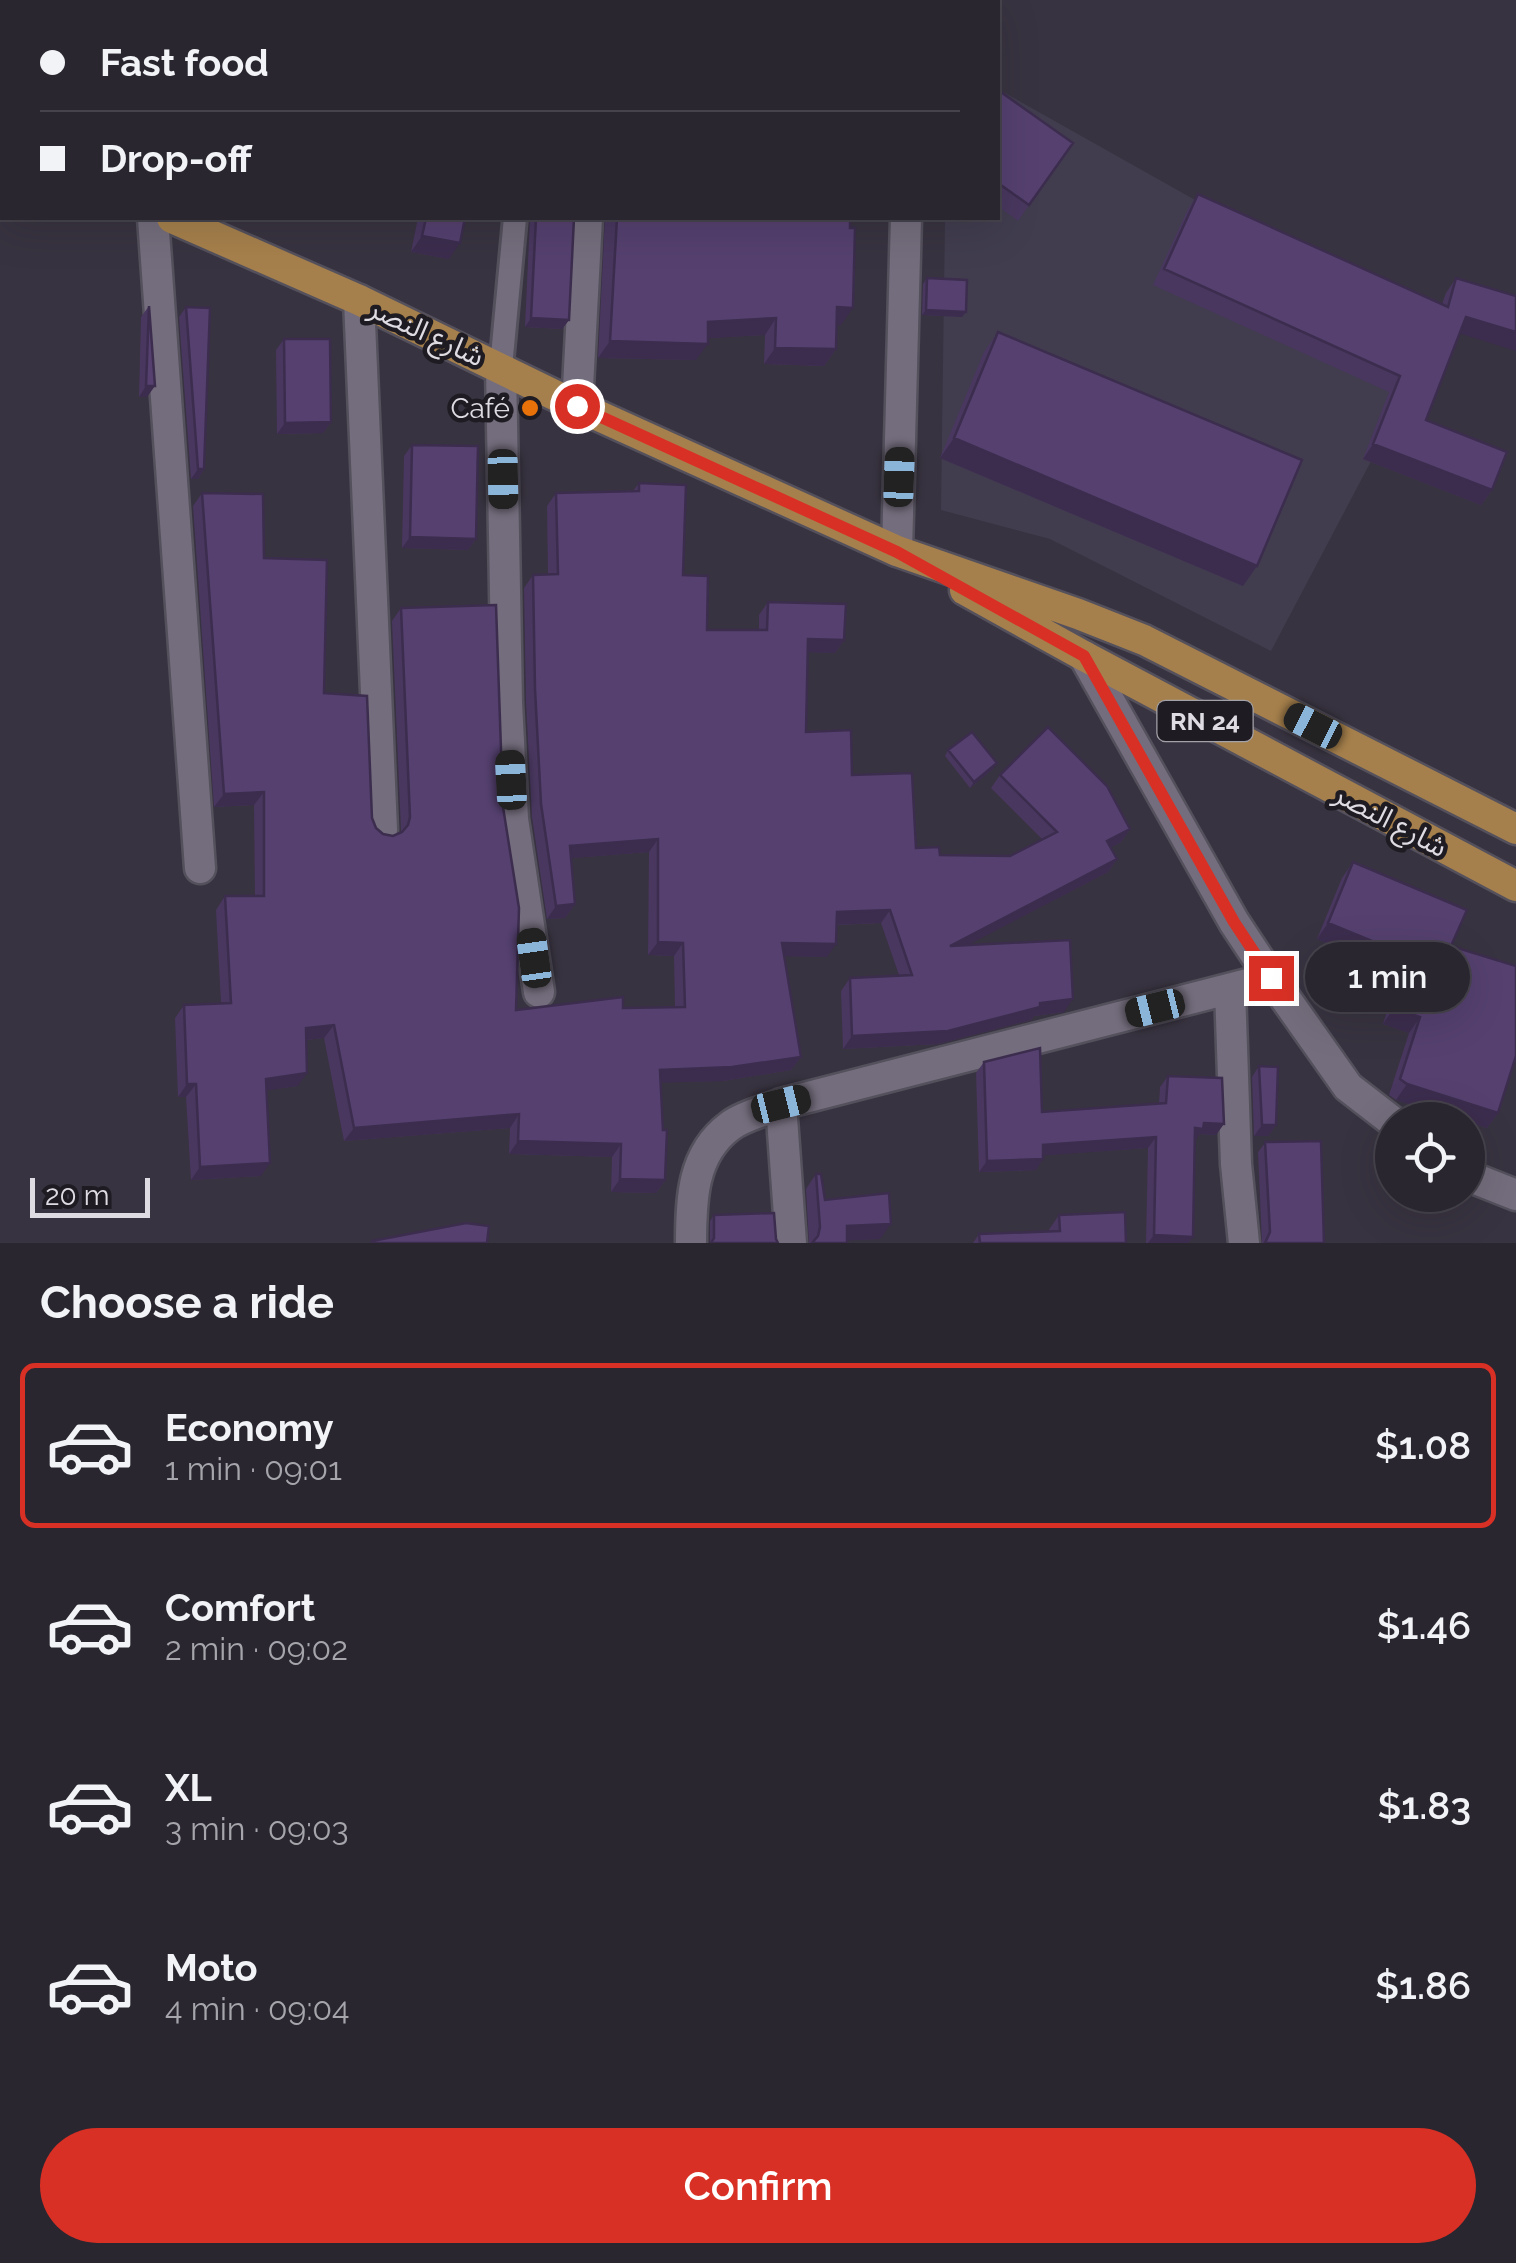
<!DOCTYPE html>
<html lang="en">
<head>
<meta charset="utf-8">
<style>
  body { margin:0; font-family:Raleway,"Noto Sans Arabic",sans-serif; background:#36323c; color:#f1f3f6; height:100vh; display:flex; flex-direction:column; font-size:38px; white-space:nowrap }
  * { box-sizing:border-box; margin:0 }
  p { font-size:32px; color:#a5a5ab }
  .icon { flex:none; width:55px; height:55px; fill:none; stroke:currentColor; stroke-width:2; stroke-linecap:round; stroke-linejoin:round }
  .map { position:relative; height:1243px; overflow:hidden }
  .details { display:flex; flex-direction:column; background:#2a2630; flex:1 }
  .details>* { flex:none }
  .hud { position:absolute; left:0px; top:0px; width:1000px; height:220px; box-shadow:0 10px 40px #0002,0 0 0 2px #46434c; display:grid; align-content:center; height:220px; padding:0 40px; background:#2a2630 }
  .buttons { position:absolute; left:1375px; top:1102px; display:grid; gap:20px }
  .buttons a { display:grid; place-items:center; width:110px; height:110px; border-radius:50%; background:#2a2630; box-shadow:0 10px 40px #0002,0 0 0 2px #46434c; font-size:50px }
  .scale { position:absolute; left:30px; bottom:25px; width:120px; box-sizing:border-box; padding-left:10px; border:5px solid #dedbe3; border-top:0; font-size:28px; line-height:35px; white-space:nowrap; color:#dedbe3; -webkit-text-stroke:8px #1e1c22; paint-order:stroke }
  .end { position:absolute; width:45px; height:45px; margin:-22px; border:12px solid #d93025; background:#fff; box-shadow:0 0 0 5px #fff }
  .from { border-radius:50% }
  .bubble { position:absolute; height:70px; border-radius:35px; background:#2a2630; box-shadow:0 10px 40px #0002,0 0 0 2px #46434c; font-size:32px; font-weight:600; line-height:70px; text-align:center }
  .car { position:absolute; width:30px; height:60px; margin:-30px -15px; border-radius:12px; box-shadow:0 0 8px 2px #0007; background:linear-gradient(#222 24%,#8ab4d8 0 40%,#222 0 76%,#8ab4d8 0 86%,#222 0) }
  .hud b { display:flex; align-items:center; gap:35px; height:95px; font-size:38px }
  .hud b+b { border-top:2px solid #46434c }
  .hud i { width:25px; height:25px; background:#f1f3f6 }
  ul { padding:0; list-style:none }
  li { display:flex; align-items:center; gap:30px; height:165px; margin:0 20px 15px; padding:0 20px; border:5px solid transparent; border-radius:15px }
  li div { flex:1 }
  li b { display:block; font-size:38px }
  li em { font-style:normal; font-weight:600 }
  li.current { border-color:#d93025 }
  li>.icon { width:90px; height:90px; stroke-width:1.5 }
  h2 { padding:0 40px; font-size:45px; line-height:120px }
  .cta { display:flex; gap:20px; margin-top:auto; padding:20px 40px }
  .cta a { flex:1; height:115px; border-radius:60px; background:#d93025; color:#fff; font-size:40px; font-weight:600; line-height:115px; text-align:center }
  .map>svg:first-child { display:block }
  .education { fill:#413d4f }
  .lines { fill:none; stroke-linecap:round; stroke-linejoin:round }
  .lane-casing { stroke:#54505c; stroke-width:28 }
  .street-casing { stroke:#54505c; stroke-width:35 }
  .primary-casing { stroke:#54505c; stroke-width:35 }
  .lane { stroke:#746d7d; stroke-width:22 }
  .street { stroke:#746d7d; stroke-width:30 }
  .primary { stroke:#a6804c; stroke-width:30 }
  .wall { fill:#49375f }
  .shaded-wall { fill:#3c2d4e }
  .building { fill:#55406f; stroke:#3c2d4e; stroke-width:2.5 }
  .route { stroke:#d93025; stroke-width:12 }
  .food-dot { fill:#e8710a; stroke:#1e1c22; stroke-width:4 }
  .labels { text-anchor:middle; stroke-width:9; stroke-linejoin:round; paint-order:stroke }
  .shield { fill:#1e1c22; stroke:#a4a2a9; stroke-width:2.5 }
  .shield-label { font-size:25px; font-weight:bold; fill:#dedbe3 }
  .street-label { font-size:28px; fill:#dedbe3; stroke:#1e1c22 }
  .poi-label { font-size:28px; fill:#dedbe3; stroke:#1e1c22; text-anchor:end }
</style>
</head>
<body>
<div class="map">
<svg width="1516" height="1243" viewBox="0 0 1516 1243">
  <rect width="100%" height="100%" fill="#383340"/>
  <path class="education" d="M998 89 1437 336 1271 651 1050 539 941 510 945 218H998Z"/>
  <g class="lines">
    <g class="lane-casing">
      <path id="lane" d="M501 367 515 218"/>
    </g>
    <g class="street-casing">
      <path id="street" d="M597 2V0
        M912 2V0
        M153 218 200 868
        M359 300 382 830
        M501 367 507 703 513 819 539 992
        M577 406 587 218
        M897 551 906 218
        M1084 656 1234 922 1271 978 1348 1087 1392 1121
        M1230 989 1236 1164 1244 1243
        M781 1104 791 1243
        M1468 1176 1516 1195
        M691 1243C691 1200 692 1154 730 1126 743 1116 765 1111 781 1104L1271 978"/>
    </g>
    <g class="primary-casing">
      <path id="primary" d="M0 141 2 142
        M172 218 359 300 577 406 897 551 1078 614 1144 640 1516 829
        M965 590 1084 656 1516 886"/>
    </g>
    <use href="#lane" class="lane"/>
    <use href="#street" class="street"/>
    <use href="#primary" class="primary"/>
  </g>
  <path class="wall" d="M998 90 1073 143 1018 221 998 206Z
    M1198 194 1442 304 1446 293 1456 278 1459 334 1426 420 1492 490 1481 505 1363 459 1389 392 1153 285 1188 209Z
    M418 218H465L449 259 411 252Z
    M530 218H574L569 320 562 329 525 327Z
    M605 218H850L841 325 836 324V349L824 366 764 364 765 335 708 338 696 360 598 358Z
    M927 278 966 312 962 317 922 315 923 284Z
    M149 306 147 397H139L141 317Z
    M186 307 204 469 198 479H191L179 317Z
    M998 332 1243 586 940 458 984 352Z
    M284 339 331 422 323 433 277 434 276 350Z
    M412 445 476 539 468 550 402 548 404 456Z
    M639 483 707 630H759V615L768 602 844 640 835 653 808 652 806 732 852 775 916 848 940 855 1010 856 1043 840 991 788 1000 775 1130 829 1121 842 1111 847 1117 859 1108 872 967 945 1064 1012 1034 1016 1031 1020 938 1044 843 1049 841 991 850 978 899 975 881 923 837 925 827 957 785 956 801 1057 791 1070 723 1081 660 1082 665 1180 656 1193 611 1192 612 1157 509 1154 510 1128 344 1141 324 1038 306 1040 298 1086 266 1090 261 1176 191 1180 186 1097H178L175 1018 184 1005 221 1003 216 910 225 896H255L254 805 214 807 193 506 202 493 264 558 324 693 376 828 383 834 393 836 400 833 401 830 392 621 401 608 503 807 516 1010 675 1007 674 956 648 955 649 852 571 858 575 904 565 918 547 919 532 817 526 702 524 588 533 575H548L547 506 556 493 633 491Z
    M948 750 993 769 970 788 945 756Z
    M1353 862 1451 946 1498 1113 1487 1128 1468 1122V1120H1460L1396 1100 1389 1095 1409 1033 1383 1024 1399 973 1317 939 1342 878Z
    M984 1062 1042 1112 1159 1104 1160 1087 1168 1076 1216 1135 1200 1134 1195 1140 1193 1237 1188 1243H1146L1148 1148 1043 1155 1036 1170 979 1172 976 1073Z
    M1259 1066 1276 1125 1268 1136H1254L1252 1077Z
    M1265 1143 1324 1243H1262L1258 1152Z
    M816 1174 825 1200 880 1239 847 1240V1243H809L806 1189Z
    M714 1215 776 1239 778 1243H710V1221Z
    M1059 1215 1126 1243H973L979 1234 1048 1231Z"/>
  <path class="shaded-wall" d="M422 236 460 243 449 259 411 252Z
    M837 307 853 308 841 325 825 324Z
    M926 310 966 312 962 317 922 315Z
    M1466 317 1516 332V351L1455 332Z
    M531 318 569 320 562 329 525 327Z
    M776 318 765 335 697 339 708 322Z
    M610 341 708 344 696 360 598 358Z
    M775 348 836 349 824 366 764 364Z
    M146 386H155L147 397H139Z
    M331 422 323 433 277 434 285 423Z
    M954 438 1257 566 1243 586 940 458Z
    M1373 444 1492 490 1481 505 1363 459Z
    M198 469H204L198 479H191Z
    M410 537 476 539 468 550 402 548Z
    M808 639 844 640 835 653 799 652Z
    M997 763 993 769 970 788 974 782Z
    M264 792 254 805 214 807 224 794Z
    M1130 829 1121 842 1098 854 1107 841Z
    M658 839 649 852 561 859 570 846Z
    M1117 859 1108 872 941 959 950 946Z
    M575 904 565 918 547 919 556 906Z
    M890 910 881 923 828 925 837 912Z
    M1328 923 1411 957 1399 973 1317 939Z
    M658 942 683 943 674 956 648 955Z
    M782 943 836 944 827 957 773 956Z
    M1073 999 1064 1012 1034 1016 1031 1020 938 1044 843 1049 852 1036 1040 1003Z
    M1394 1008 1420 1017 1409 1033 1383 1024Z
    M334 1025 324 1038 296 1041 306 1028Z
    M801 1057 791 1070 723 1081 651 1083 660 1070Z
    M307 1073 298 1086 256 1092 266 1079Z
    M187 1084H196L186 1097H178Z
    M1407 1084 1498 1113 1487 1128 1468 1122V1120H1460L1396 1100Z
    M519 1114 510 1128 344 1141 354 1128Z
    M1204 1123 1224 1124 1216 1135 1200 1134 1196 1140 1187 1139 1195 1128Z
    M1262 1125H1276L1268 1136H1254Z
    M1156 1137 1148 1148 1035 1156 1043 1145Z
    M518 1141 621 1144 612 1157 509 1154Z
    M1043 1159 1036 1170 979 1172 987 1161Z
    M270 1163 261 1176 191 1180 200 1167Z
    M620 1179 665 1180 656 1193 611 1192Z
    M891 1224 880 1239 836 1241 847 1226Z
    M1154 1235 1193 1237 1188 1243H1148Z"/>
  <path class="building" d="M14 0H126V2H13Z
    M467 0H506V2H466Z
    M617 0H879V2H613Z
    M998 90 1073 143 1029 205 998 183Z
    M1198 194 1448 307 1456 278 1516 296V332L1466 317 1426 420 1507 452 1492 490 1373 444 1400 376 1164 269Z
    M426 218H465L460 243 422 236Z
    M536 218H574L569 320 531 318Z
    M617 218H850V228H855L853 308 837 307 836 349 775 348 776 318 708 322V344L610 341Z
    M927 278 967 280 966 312 926 310Z
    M149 306 155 386H146Z
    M186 307 210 308 204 469H198Z
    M998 332 1302 460 1257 566 954 438Z
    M284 339H330L331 422 285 423Z
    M412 445 478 446 476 539 410 537Z
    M639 483 686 485 683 575 708 576 707 630H767L768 602 846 604 844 640 808 639 806 732 851 730 852 775 912 773 916 848 939 847 940 855 1010 856 1057 832 1000 775 1048 727 1107 786 1130 829 1107 841 1117 859 950 946 1070 940 1073 999 1040 1003V1007L948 1031 852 1036 850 978 912 975 890 910 837 912 836 944 782 943 801 1057 732 1067 660 1070 663 1130H667L665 1180 620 1179 621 1144 518 1141 519 1114 354 1128 334 1025 306 1028 307 1073 266 1079 270 1163 200 1167 196 1084H187L184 1005 231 1003 225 896H264V792L224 794 202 493 263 494 264 558 327 560 324 693 367 696 372 818 376 828 383 834 393 836 402 832 408 825 410 817 401 608 496 605 503 807 519 908 516 1010 623 997V1008L685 1007 683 943 658 942V839L570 846 575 904 556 906 541 804 535 689 533 575 558 574 556 493 639 491Z
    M972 732 997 763 974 782 948 750Z
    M1353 862 1467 910 1451 946 1516 966V1056L1498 1113 1407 1084 1400 1079 1420 1017 1394 1008 1411 957 1328 923Z
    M1040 1048 1042 1112 1166 1103 1168 1076 1222 1078 1224 1124 1204 1123 1203 1129 1195 1128 1193 1237 1154 1235 1156 1137 1043 1145V1159L987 1161 984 1062Z
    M1259 1066 1278 1067 1276 1125H1262Z
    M1321 1141 1324 1243H1265L1270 1232 1265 1142Z
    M816 1174H821L825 1200 889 1193 891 1224 847 1226V1243H812L818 1236 820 1227Z
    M1125 1212 1126 1243H980L979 1234 1060 1231 1059 1215Z
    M774 1213 776 1239 778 1243H711L714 1238V1215Z
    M466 1223 489 1226 487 1243H373L372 1241Z"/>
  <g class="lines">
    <path class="route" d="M577 406 897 552 1084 656 1234 922 1271 978"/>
  </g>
  <circle class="food-dot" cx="530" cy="408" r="10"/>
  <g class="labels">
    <rect class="shield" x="1157.5" y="701" width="95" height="40" rx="8"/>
    <g class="shield-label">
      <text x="1205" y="730">RN 24</text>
    </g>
    <g class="street-label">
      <text transform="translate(427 332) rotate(25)" y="10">شارع النصر</text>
      <text transform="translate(1391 820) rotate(28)" y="10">شارع النصر</text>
    </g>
    <g class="poi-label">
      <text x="510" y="418">Café</text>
    </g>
  </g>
</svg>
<div class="buttons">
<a><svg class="icon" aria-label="locate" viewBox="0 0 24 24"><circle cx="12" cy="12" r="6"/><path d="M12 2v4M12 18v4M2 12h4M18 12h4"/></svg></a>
</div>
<div class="scale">20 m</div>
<i class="end from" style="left:577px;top:406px"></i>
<i class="end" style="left:1271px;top:978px"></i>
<div class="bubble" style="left:1305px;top:942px;width:165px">1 min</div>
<i class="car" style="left:899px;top:477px;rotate:2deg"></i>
<i class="car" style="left:503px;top:479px;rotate:179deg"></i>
<i class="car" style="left:1313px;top:726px;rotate:297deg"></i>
<i class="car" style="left:511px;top:780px;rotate:357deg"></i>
<i class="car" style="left:534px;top:958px;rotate:352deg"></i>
<i class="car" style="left:1155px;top:1008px;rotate:256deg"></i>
<i class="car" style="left:781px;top:1104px;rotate:76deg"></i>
<div class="hud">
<b><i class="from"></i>Fast food</b>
<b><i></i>Drop-off</b>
</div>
</div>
<section class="details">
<h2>Choose a ride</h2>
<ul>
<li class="current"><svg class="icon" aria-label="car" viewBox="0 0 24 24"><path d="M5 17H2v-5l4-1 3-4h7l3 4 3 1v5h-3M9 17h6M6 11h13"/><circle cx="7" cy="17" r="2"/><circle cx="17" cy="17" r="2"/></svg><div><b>Economy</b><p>1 min · 09:01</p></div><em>$1.08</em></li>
<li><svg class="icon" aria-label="car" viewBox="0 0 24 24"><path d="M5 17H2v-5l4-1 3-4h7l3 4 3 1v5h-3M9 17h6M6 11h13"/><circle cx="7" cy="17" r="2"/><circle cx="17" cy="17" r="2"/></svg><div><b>Comfort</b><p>2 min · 09:02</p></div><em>$1.46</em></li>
<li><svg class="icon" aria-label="car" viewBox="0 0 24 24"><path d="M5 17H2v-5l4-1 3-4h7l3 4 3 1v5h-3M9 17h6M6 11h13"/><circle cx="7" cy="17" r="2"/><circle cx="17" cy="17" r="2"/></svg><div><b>XL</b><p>3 min · 09:03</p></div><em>$1.83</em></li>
<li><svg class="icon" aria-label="car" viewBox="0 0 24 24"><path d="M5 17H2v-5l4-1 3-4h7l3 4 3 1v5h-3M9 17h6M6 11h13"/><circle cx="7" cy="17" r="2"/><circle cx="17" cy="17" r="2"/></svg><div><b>Moto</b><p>4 min · 09:04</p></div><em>$1.86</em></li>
</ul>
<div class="cta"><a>Confirm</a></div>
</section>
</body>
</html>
